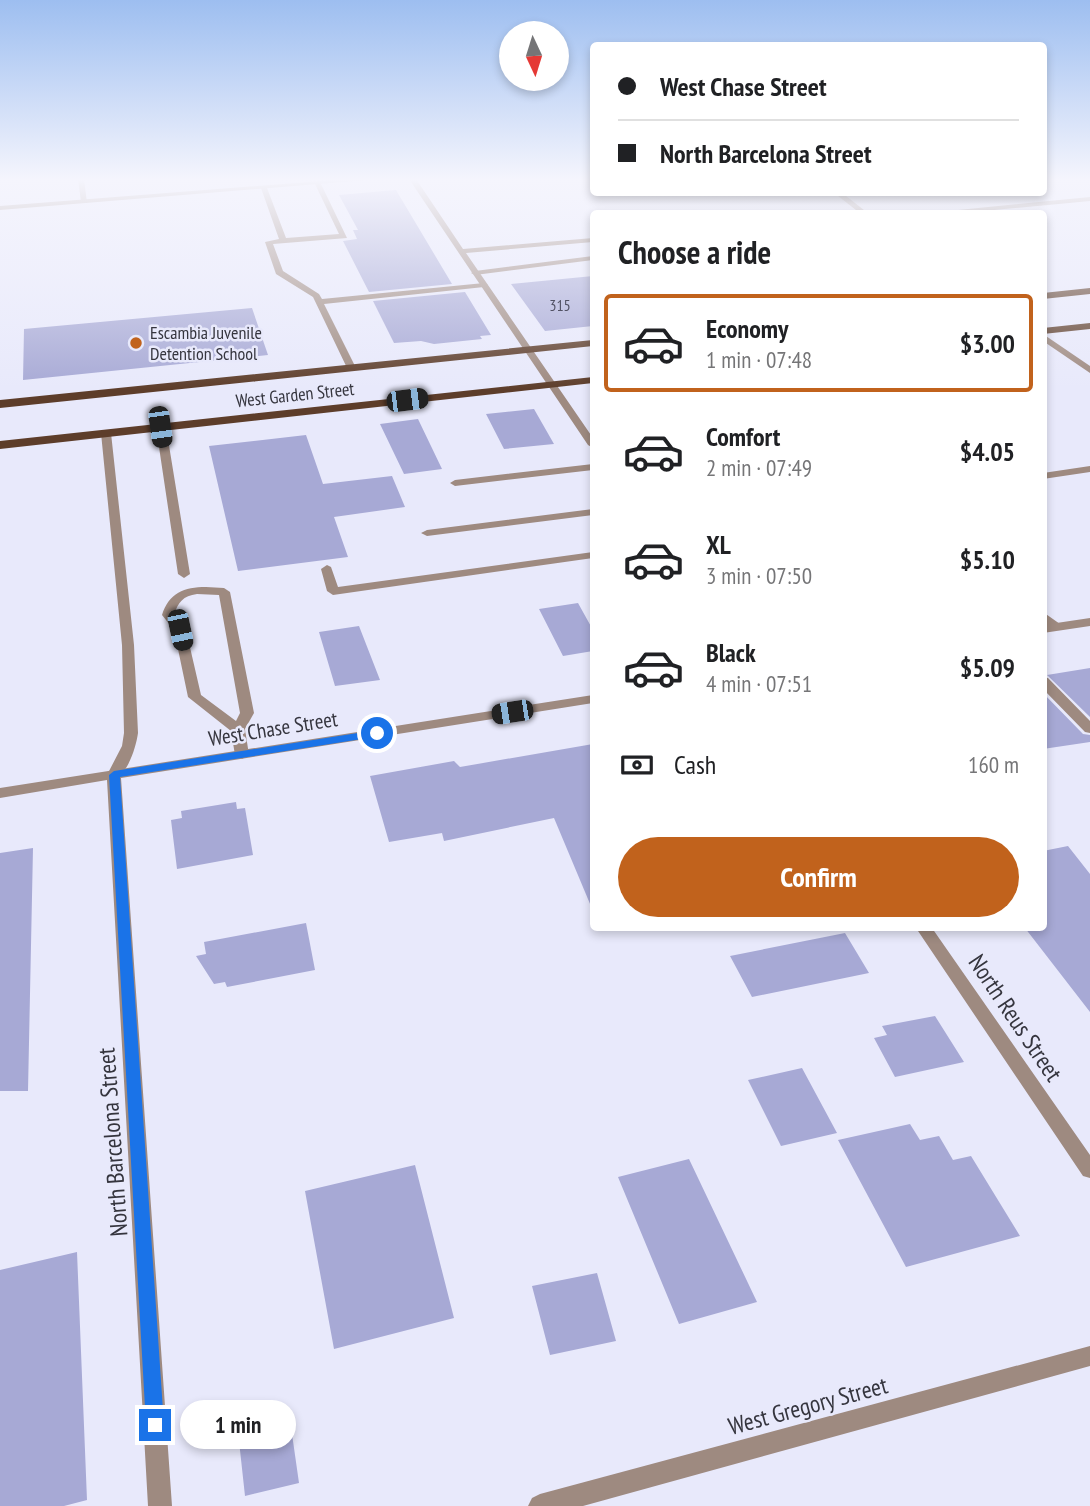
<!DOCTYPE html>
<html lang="en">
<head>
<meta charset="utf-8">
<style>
  body { margin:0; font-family:"PT Sans Narrow",sans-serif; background:#f6f6f6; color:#202124; height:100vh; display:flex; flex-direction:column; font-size:26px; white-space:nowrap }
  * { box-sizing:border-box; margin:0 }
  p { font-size:23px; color:#757577 }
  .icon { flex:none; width:38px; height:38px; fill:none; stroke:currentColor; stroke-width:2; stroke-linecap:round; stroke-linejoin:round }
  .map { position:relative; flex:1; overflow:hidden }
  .details { position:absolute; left:590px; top:210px; width:457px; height:721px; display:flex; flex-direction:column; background:#fff; border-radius:7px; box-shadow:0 4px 10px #0003 }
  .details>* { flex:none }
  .banner { position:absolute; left:590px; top:42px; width:457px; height:154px; border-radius:7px; box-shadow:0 4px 10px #0003; display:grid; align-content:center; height:154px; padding:0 28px; background:#fff }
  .needle { width:46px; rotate:176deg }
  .tools { position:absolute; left:499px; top:21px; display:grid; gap:14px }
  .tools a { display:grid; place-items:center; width:70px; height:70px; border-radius:50%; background:#fff; box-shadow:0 4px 10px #0003; font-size:35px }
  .end { position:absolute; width:32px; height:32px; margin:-16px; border:9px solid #1a73e8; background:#fff; box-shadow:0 0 0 4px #fff }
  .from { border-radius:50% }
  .bubble { position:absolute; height:49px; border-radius:24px; background:#fff; box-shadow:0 4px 10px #0003; font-size:23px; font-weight:800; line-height:49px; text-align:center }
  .car { position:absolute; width:21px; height:42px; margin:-21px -10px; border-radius:9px; box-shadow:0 0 5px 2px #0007; background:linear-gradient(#222 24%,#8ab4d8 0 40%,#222 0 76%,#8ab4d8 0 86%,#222 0) }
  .banner b { display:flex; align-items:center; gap:24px; height:66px; font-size:26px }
  .banner b+b { border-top:2px solid #e0e0e0 }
  .banner i { width:18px; height:18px; background:#202124 }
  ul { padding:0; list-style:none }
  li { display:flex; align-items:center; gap:21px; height:98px; margin:0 14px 10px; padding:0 14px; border:4px solid transparent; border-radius:7px }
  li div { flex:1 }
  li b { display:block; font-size:26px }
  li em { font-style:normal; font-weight:800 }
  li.selected { border-color:#c1621c }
  li>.icon { width:63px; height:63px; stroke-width:1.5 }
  h2 { padding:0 28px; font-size:32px; line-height:84px }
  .pay { display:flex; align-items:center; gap:18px; height:77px; padding:0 28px; font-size:26px }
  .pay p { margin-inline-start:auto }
  .primary-button { display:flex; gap:14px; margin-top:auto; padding:14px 28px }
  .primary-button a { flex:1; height:80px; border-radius:42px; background:#c1621c; color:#fff; font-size:28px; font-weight:800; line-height:80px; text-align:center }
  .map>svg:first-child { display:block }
  .building { fill:#a7a9d5 }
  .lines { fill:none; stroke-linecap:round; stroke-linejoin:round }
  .service { fill:#9e8a80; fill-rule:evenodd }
  .minor { fill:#9e8a80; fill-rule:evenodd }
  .tertiary { fill:#9e8a80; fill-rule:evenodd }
  .primary { fill:#5d3d2a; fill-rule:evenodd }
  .route { fill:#1a73e8 }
  .poi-dot { fill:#c1621c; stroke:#e8e9fb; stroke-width:2.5 }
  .labels { text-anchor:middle; stroke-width:5; stroke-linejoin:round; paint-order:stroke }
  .far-number-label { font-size:16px; fill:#525264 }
  .far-poi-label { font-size:18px; fill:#35353e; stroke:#e8e9fb; text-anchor:start }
  .far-street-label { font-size:18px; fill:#35353e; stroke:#e8e9fb }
  .street-label { font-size:21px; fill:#35353e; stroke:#e8e9fb }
  .near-street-label { font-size:24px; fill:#35353e; stroke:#e8e9fb }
</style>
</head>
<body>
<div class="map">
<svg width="1090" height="1506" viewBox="0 0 1090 1506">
  <rect width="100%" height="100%" fill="#e8e9fb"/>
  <path class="building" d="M396 190 452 284 369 292 343 241 357 239 353 230H358L339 195Z
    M593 276V326L545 331 511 284Z
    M465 292 491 335 480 336 482 339 434 344 421 341 394 343 373 301Z
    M252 308 268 355 23 380 24 329Z
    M534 409 554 444 504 449 486 414Z
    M418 419 442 469 404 474 380 424Z
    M306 435 323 484 392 476 405 507 334 517 348 557 238 571 209 446Z
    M578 603 593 630V651L563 656 539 609Z
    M359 626 380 680 335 686 319 632Z
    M1090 668V717L1047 675Z
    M1043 693 1083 734 1090 735V742L1043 749Z
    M593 744V911L554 818 444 841 442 833 389 842 370 776 454 761 460 767Z
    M236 802 237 809 245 808 253 855 177 869 171 820 182 818 181 811Z
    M1068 846 1090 874V1012L1025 928H1043V851Z
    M33 848 28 1091H0V853Z
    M306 923 315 970 227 987 225 982 214 984 196 956 206 954 204 942Z
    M845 933 869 973 752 997 730 956Z
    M935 1016 964 1062 895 1077 874 1038 887 1035 882 1026Z
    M802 1068 837 1133 781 1146 748 1080Z
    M910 1124 920 1140 939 1136 953 1160 971 1156 1020 1236 906 1267 838 1140Z
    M689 1159 757 1302 679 1324 618 1177Z
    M415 1165 454 1318 334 1349 305 1191Z
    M77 1252 87 1500 64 1506H0V1270Z
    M597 1273 616 1341 550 1355 532 1286Z
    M291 1427 299 1483 245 1496 239 1441Z"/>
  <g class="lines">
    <path class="service" d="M78 179H84L87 203 81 202Z
      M318 182 321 184 347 238 273 244 283 271 319 294 322 299 484 283 488 285 484 287 324 304 356 368 348 370 313 297 276 274 265 242 279 239 261 188 264 186 267 188 286 238 339 234 315 184Z
      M593 256V260L475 275 471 273 475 271Z
      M161 424 166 427 190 574 184 578 178 574 156 427Z
      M106 430 111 433 134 645 138 733C136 747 128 774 114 779L107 775 122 746 124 733 122 645 101 433Z
      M593 464V470L455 486 450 483 455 480Z
      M1090 466V472L1043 479V473Z
      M593 509V515L427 536 421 533 427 530Z
      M593 552V558L333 595 327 591 321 569 327 565 331 567 338 587Z
      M206 587 224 588 230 592 254 713 245 729 249 755 242 759 235 755 231 731 188 697 174 630 162 615C169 593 184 587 206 587ZM197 594 219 595 240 713 236 721 201 695 186 630 174 615C178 602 183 596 197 594Z
      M1043 612 1060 624 1062 627 1060 630H1052L1043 622Z
      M1043 677 1048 678 1090 721V733L1085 732 1043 689Z"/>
    <path class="minor" d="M347 179H379L0 210V206Z
      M409 179H416L463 249 593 238V242L466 253 593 438V448L588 445Z
      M833 192H841L869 214H861Z
      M1090 197V201L951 214H918Z
      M1043 334 1090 366V373L1043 341Z
      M1090 618V626L1043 633V625Z
      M593 695V703L121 778 172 1506H148L107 780 0 798V788Z
      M916 928H932L1090 1155V1178L1083 1176Z"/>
    <path class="tertiary" d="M1090 1346V1366L583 1506H528L532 1498 540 1494Z"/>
    <path class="primary" d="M1090 288V294L1043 299V293Z
      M1090 323V329L1043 334V328Z
      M593 340V346L0 408V400Z
      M593 377V383L0 449V441Z"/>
  </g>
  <linearGradient id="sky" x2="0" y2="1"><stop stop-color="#9dbef0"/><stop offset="0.46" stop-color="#f5f5fd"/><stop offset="1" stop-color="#f5f5fd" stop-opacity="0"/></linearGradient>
  <rect width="1090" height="390" fill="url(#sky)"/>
  <path class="route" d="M377 730 383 733 381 736 120 777 164 1425 162 1431 155 1434 149 1431 146 1425 109 775 114 771Z"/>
  <circle class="poi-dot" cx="136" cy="343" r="7"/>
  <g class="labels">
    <g class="far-number-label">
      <text x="560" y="311">315</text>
    </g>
    <g class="far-poi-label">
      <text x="150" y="339">Escambia Juvenile<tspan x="150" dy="21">Detention School</tspan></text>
    </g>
    <g class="far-street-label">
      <text transform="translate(295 395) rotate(-6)" y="6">West Garden Street</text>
    </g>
    <g class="street-label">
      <text transform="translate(273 729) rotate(-9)" y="7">West Chase Street</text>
    </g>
    <g class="near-street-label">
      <text transform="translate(1015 1018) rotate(56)" y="8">North Reus Street</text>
      <text transform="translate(113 1142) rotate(-94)" y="8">North Barcelona Street</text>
      <text transform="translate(808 1406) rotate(-15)" y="8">West Gregory Street</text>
    </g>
  </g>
</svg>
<div class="tools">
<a><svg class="needle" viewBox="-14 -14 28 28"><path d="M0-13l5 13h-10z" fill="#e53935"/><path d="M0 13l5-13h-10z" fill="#757577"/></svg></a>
</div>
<i class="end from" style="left:377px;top:733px"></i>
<i class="end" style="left:155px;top:1425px"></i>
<div class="bubble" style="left:180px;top:1400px;width:116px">1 min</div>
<i class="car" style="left:407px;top:400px;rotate:83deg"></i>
<i class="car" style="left:160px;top:427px;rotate:172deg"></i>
<i class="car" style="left:180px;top:630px;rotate:168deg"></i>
<i class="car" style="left:512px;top:712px;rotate:261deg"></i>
<div class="banner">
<b><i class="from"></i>West Chase Street</b>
<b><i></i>North Barcelona Street</b>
</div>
<section class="details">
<h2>Choose a ride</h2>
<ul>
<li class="selected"><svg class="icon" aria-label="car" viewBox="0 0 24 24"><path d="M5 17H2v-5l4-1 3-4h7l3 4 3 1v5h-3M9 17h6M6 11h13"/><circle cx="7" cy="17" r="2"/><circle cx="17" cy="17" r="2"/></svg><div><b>Economy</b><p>1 min · 07:48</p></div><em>$3.00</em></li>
<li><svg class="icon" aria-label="car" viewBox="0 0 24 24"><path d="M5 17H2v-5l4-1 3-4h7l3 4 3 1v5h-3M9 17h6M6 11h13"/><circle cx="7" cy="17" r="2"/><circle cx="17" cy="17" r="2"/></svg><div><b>Comfort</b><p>2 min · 07:49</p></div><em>$4.05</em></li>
<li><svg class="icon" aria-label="car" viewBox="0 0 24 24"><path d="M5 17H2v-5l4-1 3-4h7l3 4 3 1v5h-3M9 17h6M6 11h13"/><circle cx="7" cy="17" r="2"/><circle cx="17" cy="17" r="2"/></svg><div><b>XL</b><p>3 min · 07:50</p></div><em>$5.10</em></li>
<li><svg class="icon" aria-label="car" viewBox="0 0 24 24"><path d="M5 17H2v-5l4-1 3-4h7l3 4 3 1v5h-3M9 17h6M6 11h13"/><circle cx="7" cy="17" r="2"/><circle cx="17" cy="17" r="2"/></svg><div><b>Black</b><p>4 min · 07:51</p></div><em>$5.09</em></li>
</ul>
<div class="pay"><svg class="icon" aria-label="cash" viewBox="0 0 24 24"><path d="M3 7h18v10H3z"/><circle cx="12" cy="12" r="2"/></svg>Cash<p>160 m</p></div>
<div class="primary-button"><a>Confirm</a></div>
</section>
</div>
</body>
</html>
